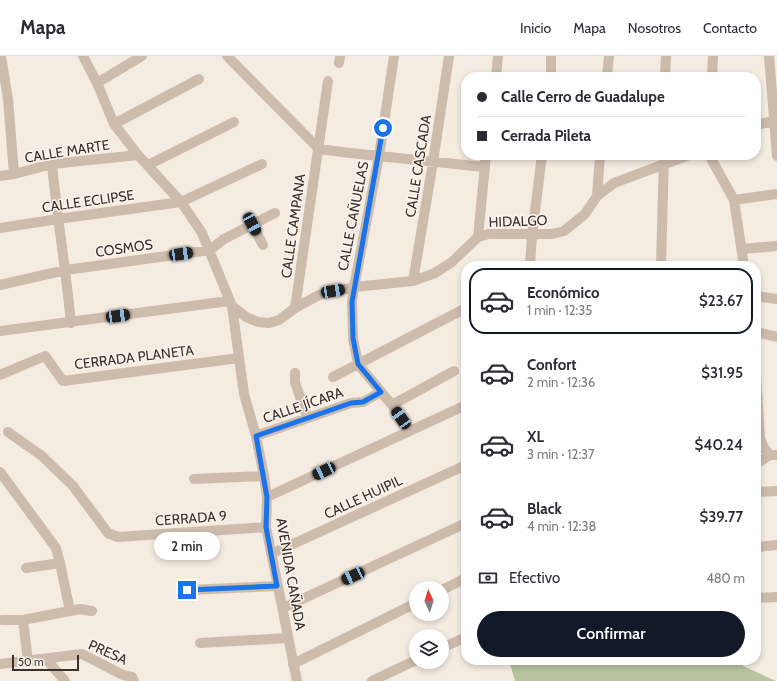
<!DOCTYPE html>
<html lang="es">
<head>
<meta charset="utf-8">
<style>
  body { margin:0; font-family:Cabin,sans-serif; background:#f2f2f3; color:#2b2b33; height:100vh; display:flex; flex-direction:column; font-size:15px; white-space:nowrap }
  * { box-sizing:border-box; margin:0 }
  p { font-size:13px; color:#7c7c81 }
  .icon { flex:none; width:22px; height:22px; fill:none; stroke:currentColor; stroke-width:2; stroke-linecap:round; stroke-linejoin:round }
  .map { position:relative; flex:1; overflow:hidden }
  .details { position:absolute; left:461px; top:205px; width:300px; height:404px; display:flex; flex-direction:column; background:#fff; border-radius:16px; box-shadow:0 2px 6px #0003 }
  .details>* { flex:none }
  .banner { position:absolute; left:461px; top:16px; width:300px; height:88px; border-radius:16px; box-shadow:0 2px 6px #0003; display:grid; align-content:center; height:88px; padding:0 16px; background:#fff }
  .needle { width:26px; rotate:356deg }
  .controls { position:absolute; left:409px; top:525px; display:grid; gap:8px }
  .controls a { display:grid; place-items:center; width:40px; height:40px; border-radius:50%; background:#fff; box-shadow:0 2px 6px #0003; font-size:20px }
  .scale { position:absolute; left:12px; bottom:10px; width:67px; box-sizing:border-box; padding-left:4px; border:2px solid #3b302b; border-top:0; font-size:11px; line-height:14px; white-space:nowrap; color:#3b302b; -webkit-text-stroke:3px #fbf5ee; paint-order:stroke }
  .end { position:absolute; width:18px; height:18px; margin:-9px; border:5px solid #1a73e8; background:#fff; box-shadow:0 0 0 2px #fff }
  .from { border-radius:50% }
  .bubble { position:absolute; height:28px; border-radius:14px; background:#fff; box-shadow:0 2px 6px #0003; font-size:13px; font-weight:600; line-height:28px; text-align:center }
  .car { position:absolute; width:12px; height:24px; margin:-12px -6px; border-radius:5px; box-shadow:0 0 3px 1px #0007; background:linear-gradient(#222 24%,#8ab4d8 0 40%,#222 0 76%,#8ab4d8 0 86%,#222 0) }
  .banner b { display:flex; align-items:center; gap:14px; height:38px; font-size:15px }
  .banner b+b { border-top:1px solid #e1e1e2 }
  .banner i { width:10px; height:10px; background:#2b2b33 }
  ul { padding:7px 0 0; list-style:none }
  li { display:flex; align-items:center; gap:12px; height:66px; margin:0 8px 6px; padding:0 8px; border:2px solid transparent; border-radius:16px }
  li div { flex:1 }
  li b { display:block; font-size:15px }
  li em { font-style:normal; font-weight:600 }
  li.selected { border-color:#111827 }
  li>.icon { width:36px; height:36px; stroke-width:1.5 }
  .pay { display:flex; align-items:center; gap:10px; height:44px; padding:0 16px; font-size:15px }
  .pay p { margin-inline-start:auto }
  .cta { display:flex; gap:8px; margin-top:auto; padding:8px 16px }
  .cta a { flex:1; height:46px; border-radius:24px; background:#111827; color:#fff; font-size:16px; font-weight:600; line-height:46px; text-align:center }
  header { display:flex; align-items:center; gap:24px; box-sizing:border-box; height:56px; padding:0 20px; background:#fff; border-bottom:1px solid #e1e1e2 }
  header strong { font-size:19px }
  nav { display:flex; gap:22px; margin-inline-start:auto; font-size:14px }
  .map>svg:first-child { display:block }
  .green { fill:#b8c4a0 }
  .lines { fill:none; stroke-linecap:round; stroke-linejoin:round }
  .minor { stroke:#cdbbac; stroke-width:10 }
  .route { stroke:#1a73e8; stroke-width:5 }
  .labels { text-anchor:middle; stroke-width:3; stroke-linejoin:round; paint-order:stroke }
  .street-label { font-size:14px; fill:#3b302b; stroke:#fbf5ee }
</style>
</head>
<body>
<header>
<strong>Mapa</strong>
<nav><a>Inicio</a><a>Mapa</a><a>Nosotros</a><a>Contacto</a></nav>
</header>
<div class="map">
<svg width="777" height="625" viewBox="0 0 777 625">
  <rect width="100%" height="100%" fill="#f4ebe1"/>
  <path class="green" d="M509 604H739L743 610 776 625H515Z"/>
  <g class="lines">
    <path class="minor" d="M1 0 8 43 14 118
      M83 0 97 27 114 68 138 99 181 146 202 177 232 250 246 261 258 266 269 267 279 264 295 252 319 239 354 231 413 225 435 217 452 206 478 181 489 178H552L564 175 585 158 597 140 614 127 689 99
      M227 0 319 93
      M394 0 379 100 354 231 352 246 353 282 358 308 392 349 410 375
      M551 0V21
      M769 0 777 100
      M339 7 340 0
      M496 21 498 0
      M607 21 609 0
      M665 21 666 0
      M712 21 713 0
      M97 27 142 0
      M114 68 199 23
      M756 69 774 65
      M319 93 350 97 484 111
      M709 99 734 144 744 210
      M52 108C57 161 66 214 71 267
      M148 109 234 66
      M0 120 14 118 52 108 138 99
      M597 140 600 99
      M734 144 777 138
      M252 168 263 189
      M0 172 58 163 181 146 262 108
      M478 181 486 99
      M742 193 777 190
      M530 210 532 179 542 99
      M661 210 664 99
      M413 225 433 106 449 0
      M0 229 66 214 210 194 224 183 275 157
      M756 240 777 243
      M232 250 244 338 256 380 264 420 267 441 266 471 297 625
      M295 252 328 25
      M0 275 229 245
      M756 276 777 281
      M295 317V326L307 362
      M756 318 760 382 764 392 770 399
      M0 319 45 300 63 325 239 302
      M333 321 466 252
      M392 349 454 315
      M8 376 42 400 73 430 108 477 118 481 266 471
      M256 380 351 347 363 346 381 336
      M756 408 770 399H777
      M0 416 56 492 60 507 70 555
      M194 423 264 420
      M756 436 777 435
      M267 441 466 349
      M756 491 777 489
      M271 498 466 409
      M26 512 60 507
      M187 534 277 530
      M442 534 466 522
      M756 542 777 541
      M283 552 466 467
      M2 564H23L80 553 92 555
      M23 564 28 605
      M200 587 288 582
      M442 592 466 581
      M46 603 65 625
      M0 608 82 598 123 619 132 621 134 625
      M293 608 416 547
      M372 625 416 604"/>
  </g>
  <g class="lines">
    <path class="route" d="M187 534 277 530 266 471 267 441 256 380 351 347 363 346 381 336 358 308 353 282 352 246 383 72"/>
  </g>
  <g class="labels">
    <g class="street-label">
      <text transform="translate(67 95) rotate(-9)" y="5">CALLE MARTE</text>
      <text transform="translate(418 110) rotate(-81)" y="5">CALLE CASCADA</text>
      <text transform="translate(88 145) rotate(-8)" y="5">CALLE ECLIPSE</text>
      <text transform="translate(353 160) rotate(-79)" y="5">CALLE CAÑUELAS</text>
      <text transform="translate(518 165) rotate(-2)" y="5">HIDALGO</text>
      <text transform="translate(293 170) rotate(-82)" y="5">CALLE CAMPANA</text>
      <text transform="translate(124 192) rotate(-8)" y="5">COSMOS</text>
      <text transform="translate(134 301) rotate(-7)" y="5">CERRADA PLANETA</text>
      <text transform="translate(303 349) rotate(-19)" y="5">CALLE JÍCARA</text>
      <text transform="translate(363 441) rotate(-25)" y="5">CALLE HUIPIL</text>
      <text transform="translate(191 462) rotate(-4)" y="5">CERRADA 9</text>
      <text transform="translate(291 518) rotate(80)" y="5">AVENIDA CAÑADA</text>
      <text transform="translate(108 596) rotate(24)" y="5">PRESA</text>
    </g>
  </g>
</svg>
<div class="controls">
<a><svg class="needle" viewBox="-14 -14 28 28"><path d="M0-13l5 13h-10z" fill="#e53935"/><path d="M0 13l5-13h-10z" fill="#7c7c81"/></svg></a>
<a><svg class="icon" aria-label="layers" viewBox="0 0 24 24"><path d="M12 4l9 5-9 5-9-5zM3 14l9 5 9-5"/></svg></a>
</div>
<div class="scale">50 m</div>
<i class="end from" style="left:383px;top:72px"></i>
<i class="end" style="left:187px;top:534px"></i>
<div class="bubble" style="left:154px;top:476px;width:66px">2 min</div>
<i class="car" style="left:252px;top:168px;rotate:152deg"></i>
<i class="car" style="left:181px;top:198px;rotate:82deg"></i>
<i class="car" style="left:333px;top:235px;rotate:81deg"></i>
<i class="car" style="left:118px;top:260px;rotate:82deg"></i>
<i class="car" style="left:401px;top:362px;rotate:325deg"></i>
<i class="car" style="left:324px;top:415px;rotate:245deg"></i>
<i class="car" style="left:353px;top:520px;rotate:245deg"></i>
<div class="banner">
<b><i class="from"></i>Calle Cerro de Guadalupe</b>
<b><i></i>Cerrada Pileta</b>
</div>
<section class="details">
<ul>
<li class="selected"><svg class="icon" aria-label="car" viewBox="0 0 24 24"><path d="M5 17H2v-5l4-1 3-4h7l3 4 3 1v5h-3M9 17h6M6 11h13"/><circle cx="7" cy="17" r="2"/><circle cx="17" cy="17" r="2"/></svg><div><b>Económico</b><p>1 min · 12:35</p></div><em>$23.67</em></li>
<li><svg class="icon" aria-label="car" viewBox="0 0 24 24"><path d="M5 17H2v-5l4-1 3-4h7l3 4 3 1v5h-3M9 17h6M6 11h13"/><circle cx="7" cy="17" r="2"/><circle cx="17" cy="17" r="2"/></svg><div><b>Confort</b><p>2 min · 12:36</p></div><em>$31.95</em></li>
<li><svg class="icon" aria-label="car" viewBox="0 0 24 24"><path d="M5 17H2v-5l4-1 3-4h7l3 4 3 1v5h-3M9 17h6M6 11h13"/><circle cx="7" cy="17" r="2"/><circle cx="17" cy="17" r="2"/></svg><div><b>XL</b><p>3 min · 12:37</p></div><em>$40.24</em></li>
<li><svg class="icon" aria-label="car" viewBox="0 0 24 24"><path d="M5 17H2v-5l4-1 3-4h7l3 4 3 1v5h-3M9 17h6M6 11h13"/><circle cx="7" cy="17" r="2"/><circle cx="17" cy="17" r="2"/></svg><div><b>Black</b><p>4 min · 12:38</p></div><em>$39.77</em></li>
</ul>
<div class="pay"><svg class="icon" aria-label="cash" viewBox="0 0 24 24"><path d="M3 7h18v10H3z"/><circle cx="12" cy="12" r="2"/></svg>Efectivo<p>480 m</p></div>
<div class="cta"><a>Confirmar</a></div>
</section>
</div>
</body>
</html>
